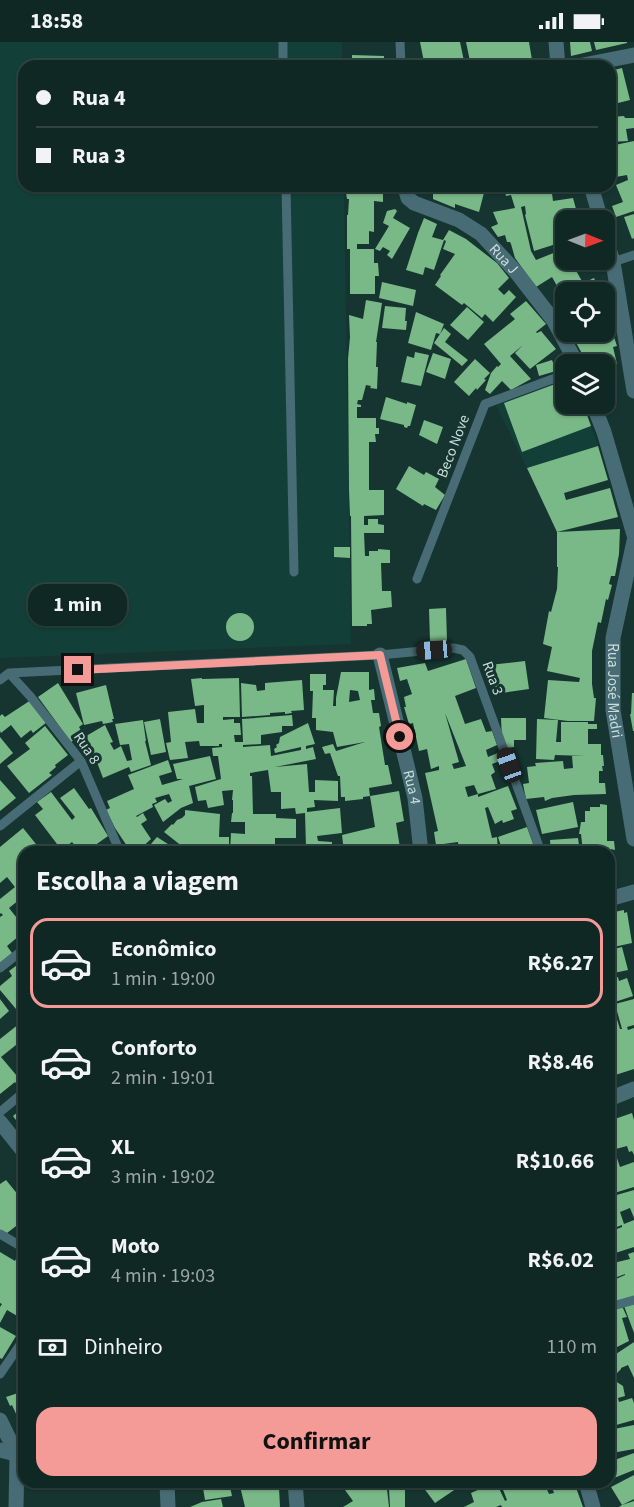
<!DOCTYPE html>
<html lang="pt">
<head>
<meta charset="utf-8">
<style>
  body { margin:0; font-family:"Source Sans 3",sans-serif; background:#1e3431; color:#f1f3f6; height:100vh; display:flex; flex-direction:column; font-size:22px; white-space:nowrap }
  * { box-sizing:border-box; margin:0 }
  p { font-size:20px; color:#9ca6a6 }
  .icon { flex:none; width:33px; height:33px; fill:none; stroke:currentColor; stroke-width:2; stroke-linecap:round; stroke-linejoin:round }
  .map { position:relative; flex:1; overflow:hidden }
  .panel { position:absolute; left:18px; top:804px; width:597px; height:642px; display:flex; flex-direction:column; background:#102824; border-radius:18px; box-shadow:0 2px 4px #0004,0 0 0 2px #304441 }
  .panel>* { flex:none }
  .hud { position:absolute; left:18px; top:18px; width:598px; height:132px; border-radius:18px; box-shadow:0 2px 4px #0004,0 0 0 2px #304441; display:grid; align-content:center; height:132px; padding:0 18px; background:#102824 }
  .needle { width:39px; rotate:91deg }
  .buttons { position:absolute; left:555px; top:168px; display:grid; gap:12px }
  .buttons a { display:grid; place-items:center; width:60px; height:60px; border-radius:12px; background:#102824; box-shadow:0 2px 4px #0004,0 0 0 2px #304441; font-size:30px }
  .end { position:absolute; width:27px; height:27px; margin:-14px; border:8px solid #f59b97; background:#111; box-shadow:0 0 0 3px #111 }
  .from { border-radius:50% }
  .bubble { position:absolute; height:42px; border-radius:18px; background:#102824; box-shadow:0 2px 4px #0004,0 0 0 2px #304441; font-size:20px; font-weight:700; line-height:42px; text-align:center }
  .car { position:absolute; width:18px; height:36px; margin:-18px -9px; border-radius:8px; box-shadow:0 0 4px 2px #0007; background:linear-gradient(#222 24%,#8ab4d8 0 40%,#222 0 76%,#8ab4d8 0 86%,#222 0) }
  .hud b { display:flex; align-items:center; gap:21px; height:57px; font-size:22px }
  .hud b+b { border-top:2px solid #304441 }
  .hud i { width:15px; height:15px; background:#f1f3f6 }
  ul { padding:0; list-style:none }
  li { display:flex; align-items:center; gap:18px; height:90px; margin:0 12px 9px; padding:0 6px; border:3px solid transparent; border-radius:18px }
  li div { flex:1 }
  li b { display:block; font-size:22px }
  li em { font-style:normal; font-weight:700 }
  li.current { border-color:#f59b97 }
  li>.icon { width:54px; height:54px; stroke-width:1.5 }
  h2 { padding:0 18px; font-size:27px; line-height:72px }
  .pay { display:flex; align-items:center; gap:15px; height:66px; padding:0 18px; font-size:22px }
  .pay p { margin-inline-start:auto }
  .primary-button { display:flex; gap:12px; margin-top:auto; padding:12px 18px }
  .primary-button a { flex:1; height:69px; border-radius:18px; background:#f59b97; color:#111; font-size:24px; font-weight:700; line-height:69px; text-align:center }
  .status { display:flex; justify-content:space-between; align-items:center; height:42px; padding:0 30px; background:#102824; direction:ltr }
  .status svg { height:16px; fill:currentColor }
  .map>svg:first-child { display:block }
  .built { fill:#133f39 }
  .building { fill:#79b887; fill-rule:evenodd }
  .lines { fill:none; stroke-linecap:round; stroke-linejoin:round }
  .service { stroke:#486c75; stroke-width:9 }
  .minor { stroke:#486c75; stroke-width:15 }
  .tertiary { stroke:#486c75; stroke-width:15 }
  .route { stroke:#f59b97; stroke-width:8 }
  .labels { text-anchor:middle; stroke-width:6; stroke-linejoin:round; paint-order:stroke }
  .street-label { font-size:15px; fill:#cbddd9; stroke:#163530 }
</style>
</head>
<body>
<div class="status"><b>18:58</b><svg viewBox="0 0 49 12"><path d="M0 12V9h3v3zM5 12V6h3v6zM10 12V3h3v9zM15 12V0h3v12zM26 1h20v11H26zM47 4h2v5h-2z"/></svg></div>
<div class="map">
<svg width="634" height="1465" viewBox="0 0 634 1465">
  <rect width="100%" height="100%" fill="#163530"/>
  <path class="built" d="M0 0H342V24H24V144H344L351 602 0 616Z
    M565 338 566 362H583L598 404 527 426 496 363Z"/>
  <path class="building" d="M420 0H460L465 24H446L444 16 424 20Z
    M466 0H529L532 18 496 24H471Z
    M570 0H590L592 9 571 14Z
    M594 0H627V1L596 8Z
    M352 13 384 14V24H352Z
    M622 26 630 58 610 63V29Z
    M624 74 625 76H634V86L626 87 628 99 610 100V75Z
    M634 99V169L616 175 612 164 623 160 616 143 628 138 627 133 610 136V104Z
    M349 144 383 145V160L374 159V190L369 189V202H357V207H374V221H378L379 234H375V252H350V207H347V173H348L349 157H347L346 151H349Z
    M415 144H476L485 147 479 170 455 162V166L433 157V148L415 147Z
    M504 144H551L553 159 573 156 579 178H566V218H579L581 221 574 225 583 241 594 236 600 250H565L561 251 552 235 536 245 515 216 511 202 510 200H507L505 193 498 195 491 185 498 182 493 170 515 166 511 153 506 154ZM525 164 526 172 525 173 534 209 553 203 556 210 536 218 531 209 521 165Z
    M395 167 397 169 393 176 410 186 392 217 387 213 390 209 383 205 380 209 375 207 389 184 383 181 387 169Z
    M634 172V196L632 197 624 175Z
    M424 176 437 182 432 195 443 198 449 188 466 197 497 221 509 236 498 247 504 253 509 248 516 255 493 280 485 272 482 276 464 261 462 263 435 243 441 234 440 233 455 212 443 207 446 199 444 198 434 228 425 225 423 233 406 228 418 191Z
    M382 240 416 248 413 264 379 256Z
    M366 258 382 261 376 300H377L376 325H378L377 347 370 346 371 344 366 343 362 358H358L357 362 361 363V365H357V376H376V386H379V392H375L376 400H369V448H384V473L364 474V483H368V477H378V482L384 483V491H364L365 514H369V509H378V507L390 508V521H381L382 549H391L392 565 371 568 372 582H367V584H352L351 474H350L349 448 348 317 350 295 349 273 363 277Z
    M526 259 546 282 536 290 537 291 541 289 556 307 530 327 515 311 523 303 510 314 531 337 511 348 502 339 490 352 485 348 491 331 497 324 498 325 501 322 484 302 515 277 510 272Z
    M385 264 406 266 405 279H407L406 288 382 286Z
    M467 265 484 280 468 298 450 283Z
    M604 265 617 304 613 305 617 322 604 326 600 310 584 315 570 290H604Z
    M416 270 444 282 440 292 444 286 451 292 445 300 468 318 462 324 434 301 440 292 436 291 431 308 408 301Z
    M415 310 429 313 421 344 401 340 407 314 414 316Z
    M433 311 451 317 445 337 426 330Z
    M475 317 490 331 484 337 486 338 477 348 476 346 469 354 454 340Z
    M552 318 556 329 539 334 536 323Z
    M566 338V362H583L591 384 522 410 504 361Z
    M386 355 407 362V360L416 363 410 384H408L407 386 404 385V383L380 377Z
    M424 378 443 385 437 402 419 393Z
    M598 404 608 438 564 451 566 458 610 446 618 475 557 490 620 487 619 512 615 534H611L609 542 612 543 608 558 606 557 601 581 598 580 592 609V642L594 656H596L594 679H568L544 676 548 638 579 640 580 636 547 629 552 605 543 602 549 569 551 570 557 547 558 525H557V490L527 426Z
    M409 424 424 433 426 430 439 437 435 445 445 453 436 468 424 462 423 464 396 447Z
    M334 505H350V516L334 515Z
    M446 566 447 599H430L429 567Z
    M226 585a14 14 0 1 1 28 0a14 14 0 1 1-28 0Z
    M466 617 476 646 455 654 465 682 481 677 486 690 492 689 497 703 486 708 488 715 500 710 503 718 492 722 495 730 491 733 496 747 478 752 474 743 465 745 468 755 478 752V755L508 744 517 767 511 769 514 777 503 781 502 778 495 782 488 765 485 766 492 796 497 795 498 810H459L458 800 436 803 434 790 438 789 425 731 439 728V724L431 727 427 707 419 709 413 681 409 682 404 665H406L404 655 412 652 407 637 400 639 397 626 425 621 428 629ZM445 671 466 724 454 727 452 722 459 720Z
    M525 619 529 647 495 652 489 623Z
    M341 630H369V648L374 647 375 658H371L373 671H379L381 684 379 685 385 723H388L392 742 369 746 370 754 363 755V757L345 759V755H341L340 734H338L330 711 325 712 322 705 333 702 336 709 365 700 337 705 333 690 316 688V676H312L313 649H310V632H326V643H323V648H334L333 664H336V656ZM350 648 358 649 360 658 349 660Z
    M202 636V637L239 636 240 675H223V678L234 677V681H240L241 693H234L235 700H243L242 677 292 673 293 684H282V690L261 693V702L243 703V705L270 703 271 714 301 708V705L275 711 274 707 277 705 276 703 279 701 280 695 308 681 315 702 306 704V707L313 705 316 717 275 725 307 722 309 750H315V738L338 739V759L314 758 315 765 307 766V770L340 766 342 791 317 794 318 799 332 800V810H287V805H306L305 771 296 772 295 766 281 767V750H271L268 728 250 731V734H252L253 772H276V776L296 777V796H275V810H230L231 791 245 792V780H231L232 771H233V758H232L233 748 222 749 224 763 208 766 206 758 198 759 195 745 221 737 218 714H213L212 706 222 705V702H219V704H200L199 699 185 700 188 716 170 718 166 701 171 700 168 670 195 667 197 681H204V663L195 664 191 637Z
    M302 638 304 668 291 669 292 671 285 672V670L270 671V673L242 675 241 641 256 643 257 649 265 648V641Z
    M58 641 83 682 79 685 83 692 71 700 38 655Z
    M106 643 114 677H112L113 680 103 682 102 679 84 683 76 651Z
    M632 651H634V689H633L630 672H631Z
    M31 658 47 680 33 691 31 688 21 696 11 683 1 691 0 689V674L2 672 5 675Z
    M501 676H526V698H514V705L506 706 502 698Z
    M160 677 166 710 151 713 144 680Z
    M537 677 558 678 556 700H561V680H588V682H597V687H588V702H601V713H603L604 724H602L603 729H599V741H605L606 752 574 753 552 756 545 759 544 755 526 757 523 742 529 741 527 725 536 724 535 721 563 719 564 727 573 726 572 714H585L555 713 554 718 536 717Z
    M143 678 146 699H145L151 723 131 730 129 725 103 736 95 715 91 717 85 705 81 707 79 703 82 700 81 697 105 683 113 700 110 701 114 708 121 704 127 719 132 718 129 702 120 703 115 682Z
    M45 684 68 713 55 723 56 725 49 731 52 733 29 751 7 724 30 707 25 701Z
    M0 695 13 711 0 722Z
    M210 714 216 737 189 744 193 761 181 766 163 780 154 763 165 757 168 761 172 759 169 752 155 756 157 760 152 762 153 765 136 774 137 775 143 771 147 778 141 782 151 797 137 810H131L115 786 106 768 110 766 107 759 134 747 128 733 168 718 172 730 159 734 162 743 183 737H177L173 722Z
    M0 738 16 756 0 769Z
    M74 746 89 767 91 766 108 794 94 804 99 810H80L72 800 59 810H54L51 807 57 802 35 773 43 767 37 760 51 750 72 778 75 775 60 756Z
    M399 749 404 779 396 781 400 806 406 805V810H375L374 804 356 807 357 810H344L342 793 375 785 370 754Z
    M573 760 578 785 542 792 536 768Z
    M600 762 607 763V799H614L615 808 611 807 612 833H609V810H583L581 792H579L581 780H585V769H590V765H600Z
    M185 768 220 772 219 795H229V810H181L183 805 164 790 172 782 173 783 177 778 182 776 185 773Z
    M527 785 536 810H503L498 795Z
    M23 786 40 807 37 810H24V819L19 822 24 829V854L9 866 24 885V893L20 896 19 894 7 904 12 911 0 921V875L3 873 1 871 0 872V857L15 845 7 835 0 841V805Z
    M157 795 171 804 166 810 145 809Z
    M578 796 580 810H551L550 798Z
    M624 868V871L627 870 632 901 609 906V871Z
    M622 905 628 928 609 932V908Z
    M24 918V961L16 967 0 948V944L12 934 9 929Z
    M618 935 619 939 627 936 633 954 612 961 620 987H622L615 962 634 957V983L627 985 628 988 634 986V1027L609 1035V1016L613 1014 611 1005 609 1006V938Z
    M0 957 9 969 0 977Z
    M24 978V1002L21 999 1 1015 22 1040 18 1044 15 1040 0 1052V997Z
    M24 1065V1089L13 1074Z
    M632 1071 634 1078V1113L632 1109 629 1110 627 1104 612 1108 609 1101V1079Z
    M617 1116 620 1125 634 1120V1145L611 1152 609 1146V1119Z
    M6 1138 24 1160V1178L7 1191 0 1188V1142Z
    M634 1148V1176L630 1166 620 1170 624 1182 634 1178V1205L609 1213V1190L622 1185V1183L609 1188V1153L613 1152V1154Z
    M0 1210 15 1219 16 1217 24 1222V1278L7 1268 0 1281V1265L2 1262 0 1261Z
    M634 1210V1254L609 1262V1240L625 1233V1232L609 1238V1222L630 1217 628 1212Z
    M634 1260V1291L624 1264Z
    M622 1264 627 1275 622 1276 629 1299 609 1309V1268Z
    M0 1285 16 1294 2 1317 0 1316Z
    M634 1300V1336L628 1323 621 1326V1327L616 1332 609 1320 614 1317 613 1314Z
    M609 1335 623 1344 625 1354 618 1356 619 1360 632 1356 634 1361V1378L609 1385Z
    M24 1349V1372L17 1374 12 1363 10 1364 6 1355Z
    M634 1383V1407L612 1411 611 1409H609V1388Z
    M634 1411V1428L614 1436 613 1434 609 1436V1420Z
    M634 1433V1457L622 1463 634 1459V1465H619L622 1463 611 1445Z
    M202 1440H229L232 1454 205 1458Z
    M239 1440H274V1442L251 1444 252 1448 279 1446 280 1465H245Z
    M334 1440H361L362 1448 387 1447 389 1465H343L353 1459 345 1448H335Z
    M430 1440H466L435 1461 423 1445Z
    M496 1440 505 1459 507 1458 500 1440H539L541 1445 545 1443 549 1452 554 1451 550 1440H574L583 1465H502L501 1463 496 1465H464L474 1460 471 1451Z
    M389 1447H405V1465H390Z
    M221 1457 223 1465H190L202 1460Z"/>
  <g class="lines">
    <path class="service" d="M283 0V24
      M400 0 401 24
      M286 144 294 530
      M613 220 634 213
      M417 537 485 362 566 332
      M9 631 30 654 81 719 120 810
      M0 638 9 631 380 613 453 606 463 608 470 615 541 810
      M0 784 81 719
      M0 926 24 907
      M0 1070 24 1050
      M0 1192 24 1206
      M609 1265 634 1258
      M0 1332 24 1297"/>
    <g class="minor">
      <path d="M578 24 634 13"/>
      <path id="s1" d="M406 149 408 156 414 161 459 178 481 192 516 230 554 279 577 322"/>
      <path d="M593 362 604 390 634 493"/>
      <path id="s2" d="M380 613 415 756 421 810"/>
      <path d="M609 857 634 850"/>
      <path d="M0 1080 24 1110"/>
      <path d="M0 1378 17 1413"/>
      <path d="M167 1440 168 1465"/>
      <path d="M295 1440 297 1465"/>
      <path d="M586 1440 593 1465"/>
    </g>
    <g class="tertiary">
      <path d="M556 0 558 24"/>
      <path d="M591 144 601 178"/>
      <path d="M604 190 613 220 634 349"/>
      <path id="s3" d="M634 499 613 596V668L634 797"/>
      <path d="M609 1057 634 1047"/>
      <path d="M0 1408 24 1414"/>
      <path d="M16 1465 17 1413"/>
    </g>
  </g>
  <g class="lines">
    <path class="route" d="M78 628 380 613 400 695"/>
  </g>
  <g class="labels">
    <g class="street-label">
      <text dy="5" stroke="none"><textPath href="#s1" startOffset="123">Rua J</textPath></text>
      <text transform="translate(453 404) rotate(-69)" y="5">Beco Nove</text>
      <text transform="translate(493 636) rotate(70)" y="5">Rua 3</text>
      <text dy="5" stroke="none"><textPath href="#s3" startOffset="152">Rua José Madri</textPath></text>
      <text transform="translate(87 706) rotate(57)" y="5">Rua 8</text>
      <text dy="5" stroke="none"><textPath href="#s2" startOffset="136">Rua 4</textPath></text>
    </g>
  </g>
</svg>
<div class="buttons">
<a><svg class="needle" viewBox="-14 -14 28 28"><path d="M0-13l5 13h-10z" fill="#e53935"/><path d="M0 13l5-13h-10z" fill="#9ca6a6"/></svg></a>
<a><svg class="icon" aria-label="locate" viewBox="0 0 24 24"><circle cx="12" cy="12" r="6"/><path d="M12 2v4M12 18v4M2 12h4M18 12h4"/></svg></a>
<a><svg class="icon" aria-label="layers" viewBox="0 0 24 24"><path d="M12 4l9 5-9 5-9-5zM3 14l9 5 9-5"/></svg></a>
</div>
<i class="end from" style="left:400px;top:695px"></i>
<i class="end" style="left:78px;top:628px"></i>
<div class="bubble" style="left:28px;top:542px;width:99px">1 min</div>
<i class="car" style="left:434px;top:608px;rotate:265deg"></i>
<i class="car" style="left:509px;top:723px;rotate:340deg"></i>
<div class="hud">
<b><i class="from"></i>Rua 4</b>
<b><i></i>Rua 3</b>
</div>
<section class="panel">
<h2>Escolha a viagem</h2>
<ul>
<li class="current"><svg class="icon" aria-label="car" viewBox="0 0 24 24"><path d="M5 17H2v-5l4-1 3-4h7l3 4 3 1v5h-3M9 17h6M6 11h13"/><circle cx="7" cy="17" r="2"/><circle cx="17" cy="17" r="2"/></svg><div><b>Econômico</b><p>1 min · 19:00</p></div><em>R$6.27</em></li>
<li><svg class="icon" aria-label="car" viewBox="0 0 24 24"><path d="M5 17H2v-5l4-1 3-4h7l3 4 3 1v5h-3M9 17h6M6 11h13"/><circle cx="7" cy="17" r="2"/><circle cx="17" cy="17" r="2"/></svg><div><b>Conforto</b><p>2 min · 19:01</p></div><em>R$8.46</em></li>
<li><svg class="icon" aria-label="car" viewBox="0 0 24 24"><path d="M5 17H2v-5l4-1 3-4h7l3 4 3 1v5h-3M9 17h6M6 11h13"/><circle cx="7" cy="17" r="2"/><circle cx="17" cy="17" r="2"/></svg><div><b>XL</b><p>3 min · 19:02</p></div><em>R$10.66</em></li>
<li><svg class="icon" aria-label="car" viewBox="0 0 24 24"><path d="M5 17H2v-5l4-1 3-4h7l3 4 3 1v5h-3M9 17h6M6 11h13"/><circle cx="7" cy="17" r="2"/><circle cx="17" cy="17" r="2"/></svg><div><b>Moto</b><p>4 min · 19:03</p></div><em>R$6.02</em></li>
</ul>
<div class="pay"><svg class="icon" aria-label="cash" viewBox="0 0 24 24"><path d="M3 7h18v10H3z"/><circle cx="12" cy="12" r="2"/></svg>Dinheiro<p>110 m</p></div>
<div class="primary-button"><a>Confirmar</a></div>
</section>
</div>
</body>
</html>
